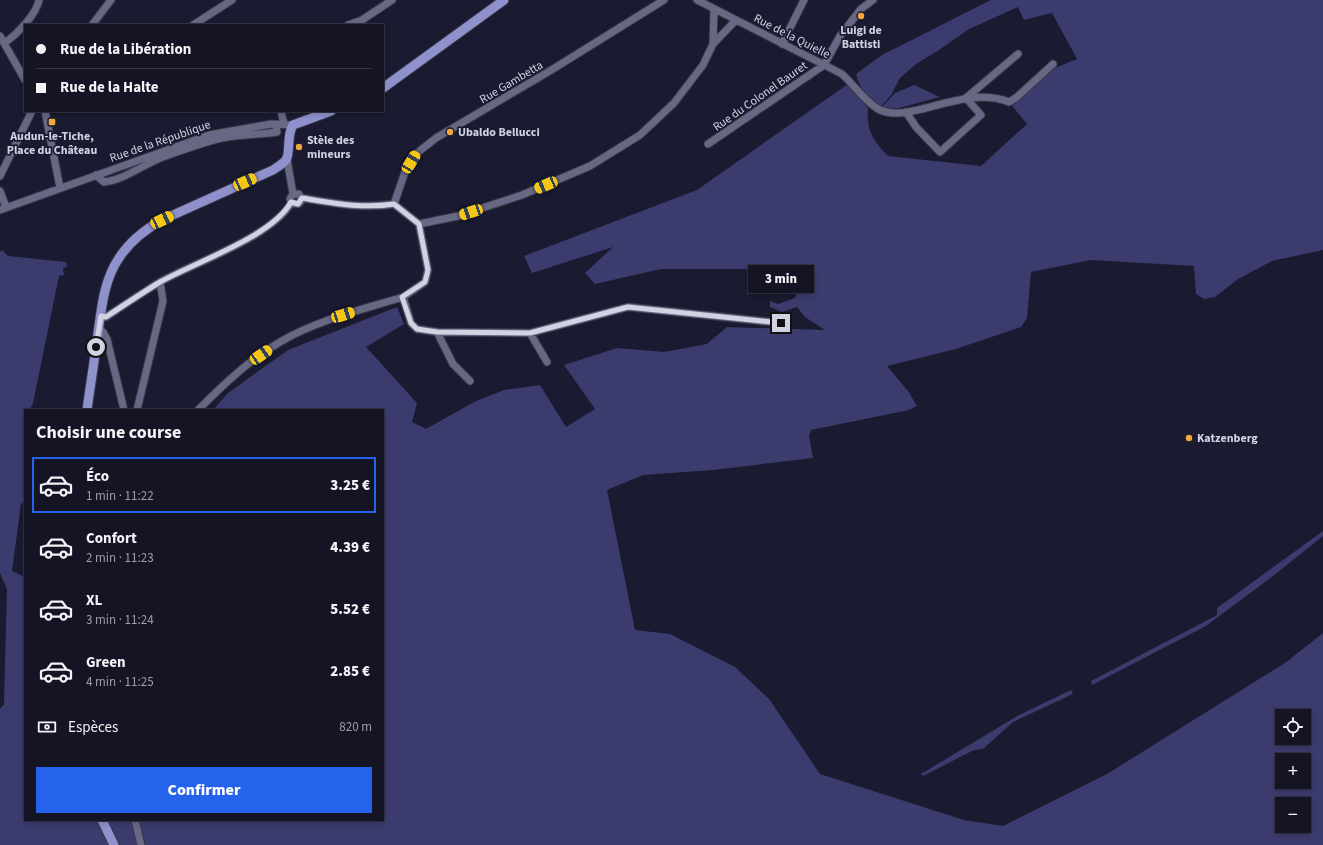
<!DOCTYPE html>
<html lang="fr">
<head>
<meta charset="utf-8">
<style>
  body { margin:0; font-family:"Source Sans 3",sans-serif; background:#1d1d2d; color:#f1f3f6; height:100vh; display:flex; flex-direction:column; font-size:15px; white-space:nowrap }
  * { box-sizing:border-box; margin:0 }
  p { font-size:13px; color:#9d9ea7 }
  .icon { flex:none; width:22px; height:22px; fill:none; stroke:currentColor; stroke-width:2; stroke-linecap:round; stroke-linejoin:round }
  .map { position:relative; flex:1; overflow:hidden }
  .drawer { position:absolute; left:24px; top:409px; width:360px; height:412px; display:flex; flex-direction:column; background:#141425; border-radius:0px; box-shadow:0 2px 6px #0003,0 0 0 1px #333342 }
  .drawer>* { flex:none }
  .top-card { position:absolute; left:24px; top:24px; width:360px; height:88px; border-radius:0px; box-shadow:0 2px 6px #0003,0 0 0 1px #333342; display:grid; align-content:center; height:88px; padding:0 12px; background:#141425 }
  .controls { position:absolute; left:1275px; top:709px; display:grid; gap:8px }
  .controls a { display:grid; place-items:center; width:36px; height:36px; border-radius:0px; background:#141425; box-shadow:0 2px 6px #0003,0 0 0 1px #333342; font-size:20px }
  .end { position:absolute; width:18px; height:18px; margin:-9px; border:5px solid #d1d3e3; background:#111; box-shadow:0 0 0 2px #111 }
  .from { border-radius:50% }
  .bubble { position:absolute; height:28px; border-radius:0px; background:#141425; box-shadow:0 2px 6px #0003,0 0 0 1px #333342; font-size:13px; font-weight:800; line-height:28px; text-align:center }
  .car { position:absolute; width:12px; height:24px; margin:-12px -6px; border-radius:5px; box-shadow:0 0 3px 1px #0007; background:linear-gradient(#f5c518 24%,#345 0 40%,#f5c518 0 76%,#345 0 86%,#f5c518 0) }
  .top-card b { display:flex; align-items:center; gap:14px; height:38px; font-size:15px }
  .top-card b+b { border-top:1px solid #333342 }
  .top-card i { width:10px; height:10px; background:#f1f3f6 }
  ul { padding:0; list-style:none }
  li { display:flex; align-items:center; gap:12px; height:56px; margin:0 8px 6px; padding:0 4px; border:2px solid transparent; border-radius:0px }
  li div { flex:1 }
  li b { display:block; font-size:15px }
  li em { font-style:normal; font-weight:800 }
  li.current { border-color:#2563eb }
  li>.icon { width:36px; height:36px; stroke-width:1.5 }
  h2 { padding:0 12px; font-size:18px; line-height:48px }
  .pay { display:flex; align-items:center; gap:10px; height:44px; padding:0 12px; font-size:15px }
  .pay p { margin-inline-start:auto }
  .cta { display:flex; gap:8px; margin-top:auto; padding:8px 12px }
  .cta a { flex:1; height:46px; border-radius:0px; background:#2563eb; color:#fff; font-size:16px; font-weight:800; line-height:46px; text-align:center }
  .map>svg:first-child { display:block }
  .green { fill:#3c3b6e; fill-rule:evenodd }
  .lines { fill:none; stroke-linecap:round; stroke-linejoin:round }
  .minor-casing { stroke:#373649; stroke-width:9 }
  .major-casing { stroke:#373649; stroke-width:11 }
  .minor { stroke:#666884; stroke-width:7 }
  .major { stroke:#8e91cb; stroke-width:9 }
  .route { stroke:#d1d3e3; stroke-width:5 }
  .poi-dot { fill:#efa73e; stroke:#1a1a31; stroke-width:1.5 }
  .labels { text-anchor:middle; stroke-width:3.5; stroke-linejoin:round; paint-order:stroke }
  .poi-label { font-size:12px; font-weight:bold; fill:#d1d3e3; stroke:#1a1a31; text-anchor:start }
  .street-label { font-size:12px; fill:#d1d3e3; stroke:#1a1a31 }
</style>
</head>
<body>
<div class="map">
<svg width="1323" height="845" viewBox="0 0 1323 845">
  <rect width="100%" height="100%" fill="#1a1a31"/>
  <path class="green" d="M991 0H1323V250L1272 261 1238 279 1215 297 1204 299 1196 294 1194 266 1091 260 1031 272 1027 318 1021 327 956 349 887 366 908 391 917 406 909 410 811 430 809 436 813 458 713 470 643 475 607 490 635 630 670 634 735 667 769 699 820 774 964 820 1003 826 1107 774 1285 663 1323 633V845H0V709L4 704 7 589 0 573V252L2 250 8 256 66 262 67 267 63 268 64 275 59 276 33 403 30 410H25V500L21 504 12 571 25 577V820H383V410H213L228 393 288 350 397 307 404 324 366 347 417 403 412 422 426 429 476 401 504 390 540 385 566 427 595 409 564 365 617 348 664 352 707 344 727 327 825 330 805 317 797 307 782 312 770 307V301L778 304 795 298 807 269H661L595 284 585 273 613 247 532 273 524 256 697 190 848 84 868 108C866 130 873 141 888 156L981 166 1027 124 1009 102 1045 72 1077 59 1052 13 1024 20 1018 7 969 29 939 50 916 64 900 78 891 95 881 107C869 99 859 88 856 74L882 55ZM1282 716H1304V738H1282ZM1282 760H1304V782H1282ZM1282 804H1304V826H1282Z
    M914 85 940 97 899 108H881L895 93Z
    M1323 531V536L1273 576 1206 626 1092 685 1091 681 1217 615V608Z
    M1071 690 1073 694 1013 722 983 749 974 750 923 776 921 774 1019 715Z"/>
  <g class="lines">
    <g class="minor-casing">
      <path id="minor" d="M697 0 842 74C854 85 866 103 880 110 894 116 908 112 922 109 950 102 981 91 1009 102L1017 97 1053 64
        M92 25 111 0
        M193 25 232 0
        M348 25 362 20 392 0
        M0 36 25 80
        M5 43C17 34 36 15 39 0
        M713 44 714 9
        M782 44 804 0
        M45 111 60 188
        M281 111 284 124
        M906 112 916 127 940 152 981 115 966 98 1018 54
        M708 144 824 65 840 36 861 9 873 0
        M96 175 104 182C124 180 144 164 163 157 182 150 202 143 222 138 240 134 259 135 277 132L276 125
        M0 176 32 111
        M0 191 6 207
        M302 198C333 203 363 209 394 204L419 224 428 270 425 282 403 297 411 323 417 329 437 332 530 333 628 307 781 323
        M291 203 298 204 302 200 299 194H293
        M394 204 405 172 417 153 436 138 553 69 664 0
        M0 210 209 135 271 124 293 125
        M419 224 458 216 522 195 590 166 640 135 674 103 703 65 713 44 736 20
        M101 316 106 317C124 305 142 293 160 282 196 262 271 237 291 203L290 199 293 194 287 159
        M99 330 103 332 107 339 124 410
        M437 332 453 364 470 381
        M530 333 547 362
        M137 410 163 301 160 282
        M198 410C223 385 249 360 280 342 317 320 361 310 403 297
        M135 820 141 845"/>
    </g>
    <g class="major-casing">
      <path id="major" d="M383 88 504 0
        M87 410C90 387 94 364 97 340 101 313 103 281 119 258 130 241 144 230 162 220L273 170C277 167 283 164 286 160 291 152 286 136 293 125L331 111
        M102 820 114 845"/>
    </g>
    <use href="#minor" class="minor"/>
    <use href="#major" class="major"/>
  </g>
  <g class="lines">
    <path class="route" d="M96 347 101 316 106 317C124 305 142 293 160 282 195 262 272 237 291 202L298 204 302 198C333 203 363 209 394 204L419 224 428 270 425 282 402 297 411 323 417 329 437 332 530 333 628 307 781 323"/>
  </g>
  <g class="poi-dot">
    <circle cx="861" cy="16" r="4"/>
    <rect x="48" y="118" width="8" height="8" rx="2"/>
    <circle cx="450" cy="132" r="4"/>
    <circle cx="299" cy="147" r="4"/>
    <circle cx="1189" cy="438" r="4"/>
  </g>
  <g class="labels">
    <g class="poi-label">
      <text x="861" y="34" text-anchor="middle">Luigi de<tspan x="861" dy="14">Battisti</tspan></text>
      <text x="458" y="136">Ubaldo Bellucci</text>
      <text x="52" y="140" text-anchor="middle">Audun-le-Tiche,<tspan x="52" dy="14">Place du Château</tspan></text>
      <text x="307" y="144">Stèle des<tspan x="307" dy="14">mineurs</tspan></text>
      <text x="1197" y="442">Katzenberg</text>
    </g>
    <g class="street-label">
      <text transform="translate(792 36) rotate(27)" y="4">Rue de la Quielle</text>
      <text transform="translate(511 82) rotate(-31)" y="4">Rue Gambetta</text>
      <text transform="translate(760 96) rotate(-35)" y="4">Rue du Colonel Bauret</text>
      <text transform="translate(160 141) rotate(-19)" y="4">Rue de la République</text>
    </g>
  </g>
</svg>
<div class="controls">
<a><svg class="icon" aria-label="locate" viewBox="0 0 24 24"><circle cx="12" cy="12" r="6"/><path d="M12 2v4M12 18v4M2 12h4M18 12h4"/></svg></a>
<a>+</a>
<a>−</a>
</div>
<i class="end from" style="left:96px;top:347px"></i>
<i class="end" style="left:781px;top:323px"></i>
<div class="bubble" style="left:748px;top:265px;width:66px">3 min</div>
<i class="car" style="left:411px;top:162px;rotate:31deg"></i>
<i class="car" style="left:245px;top:182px;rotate:66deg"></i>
<i class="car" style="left:546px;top:185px;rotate:247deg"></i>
<i class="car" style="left:471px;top:212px;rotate:252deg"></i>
<i class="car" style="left:162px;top:220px;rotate:65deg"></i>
<i class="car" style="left:343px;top:315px;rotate:73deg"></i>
<i class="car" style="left:261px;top:355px;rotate:56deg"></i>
<div class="top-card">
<b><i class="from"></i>Rue de la Libération</b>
<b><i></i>Rue de la Halte</b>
</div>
<section class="drawer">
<h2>Choisir une course</h2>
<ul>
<li class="current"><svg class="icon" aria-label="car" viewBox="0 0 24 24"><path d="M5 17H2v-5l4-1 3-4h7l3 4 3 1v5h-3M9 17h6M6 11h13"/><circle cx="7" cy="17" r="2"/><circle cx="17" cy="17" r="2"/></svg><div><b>Éco</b><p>1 min · 11:22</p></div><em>3.25 €</em></li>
<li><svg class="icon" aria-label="car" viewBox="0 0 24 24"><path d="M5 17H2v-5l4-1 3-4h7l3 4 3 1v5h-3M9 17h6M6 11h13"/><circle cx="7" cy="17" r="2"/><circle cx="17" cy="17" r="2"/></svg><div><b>Confort</b><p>2 min · 11:23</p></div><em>4.39 €</em></li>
<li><svg class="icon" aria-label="car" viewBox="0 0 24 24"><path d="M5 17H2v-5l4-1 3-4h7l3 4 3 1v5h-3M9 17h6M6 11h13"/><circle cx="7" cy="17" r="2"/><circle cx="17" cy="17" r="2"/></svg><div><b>XL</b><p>3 min · 11:24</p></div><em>5.52 €</em></li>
<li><svg class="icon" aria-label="car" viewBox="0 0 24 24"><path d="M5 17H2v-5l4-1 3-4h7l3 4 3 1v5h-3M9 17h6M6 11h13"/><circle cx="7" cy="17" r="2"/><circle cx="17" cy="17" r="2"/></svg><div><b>Green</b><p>4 min · 11:25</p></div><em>2.85 €</em></li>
</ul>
<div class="pay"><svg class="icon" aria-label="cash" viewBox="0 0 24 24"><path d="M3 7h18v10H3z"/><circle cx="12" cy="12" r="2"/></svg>Espèces<p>820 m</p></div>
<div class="cta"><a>Confirmer</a></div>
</section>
</div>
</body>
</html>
